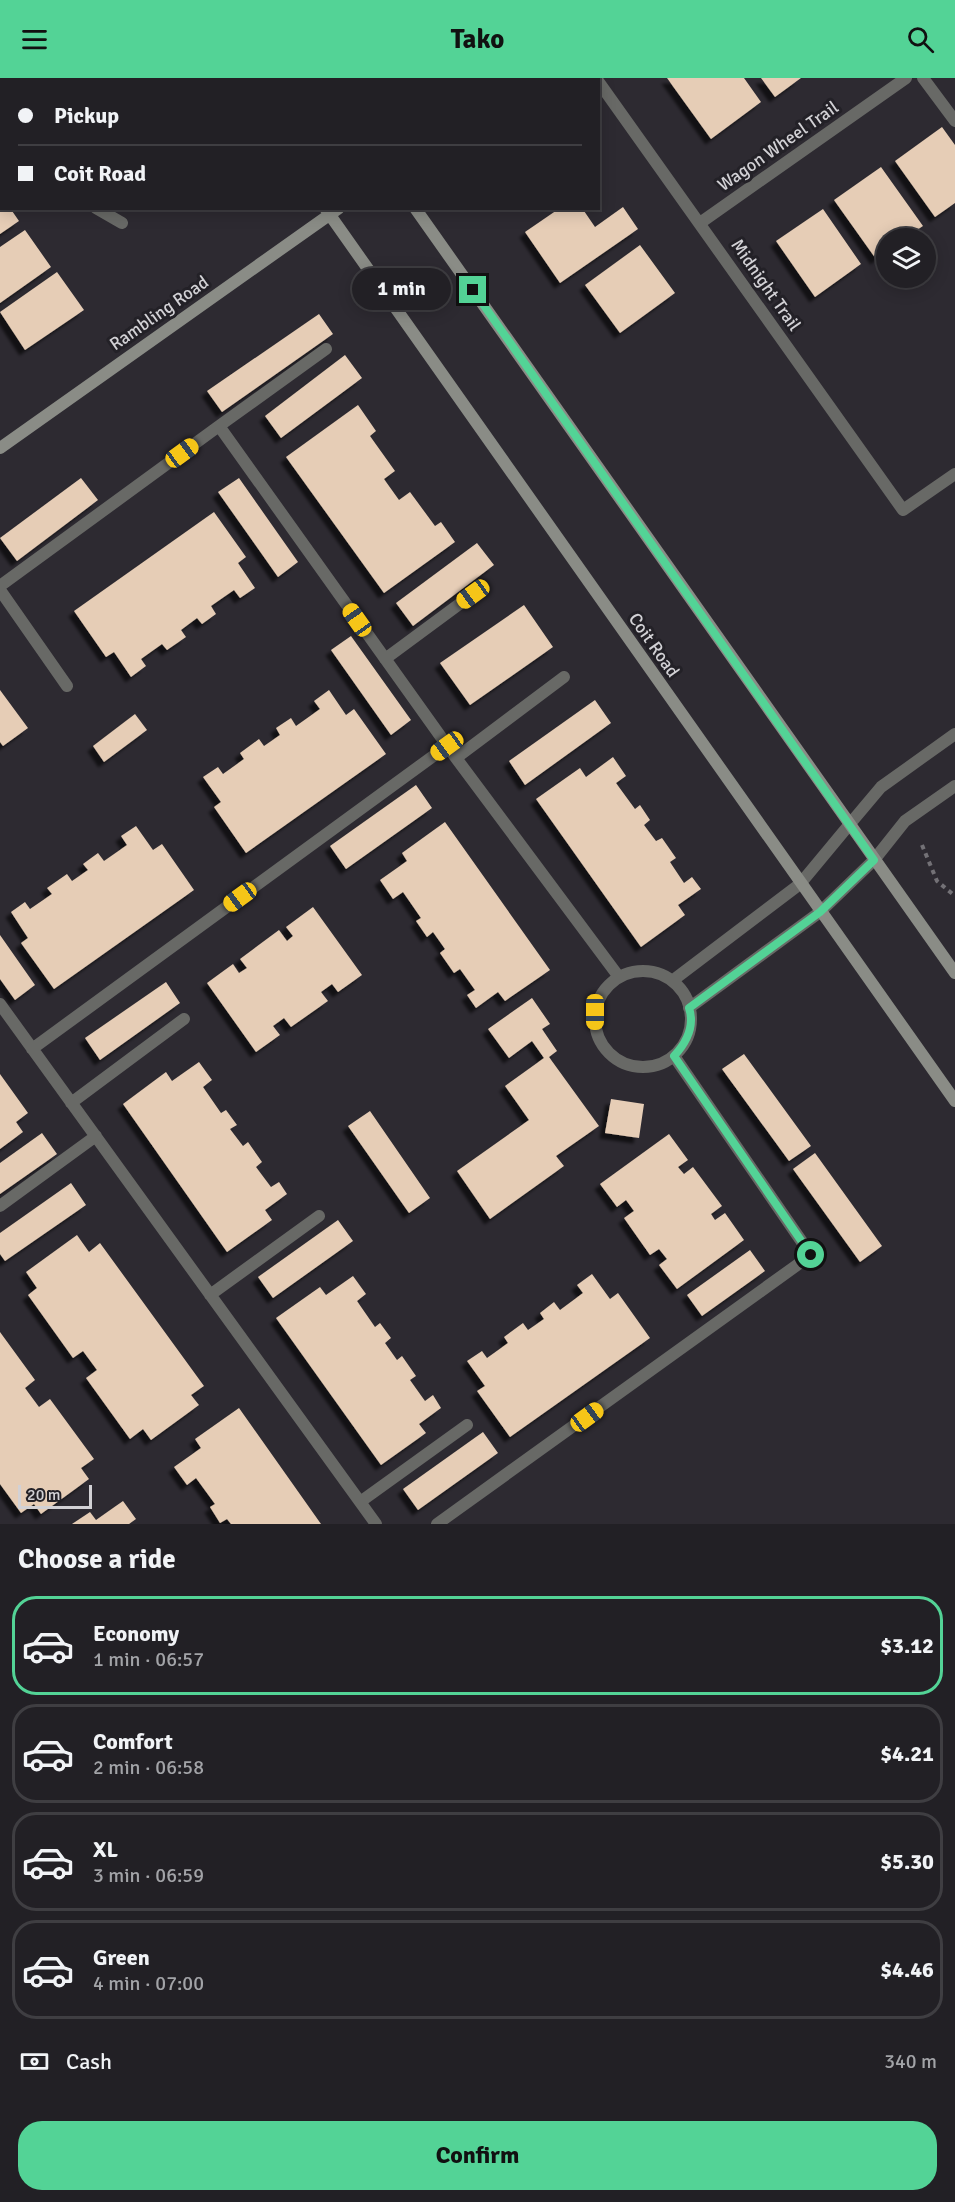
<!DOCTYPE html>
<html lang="en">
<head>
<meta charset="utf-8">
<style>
  body { margin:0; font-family:Signika,sans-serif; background:#2e2d32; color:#f1f3f6; height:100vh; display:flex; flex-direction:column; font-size:22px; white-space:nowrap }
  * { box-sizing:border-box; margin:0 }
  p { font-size:20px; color:#a2a3a7 }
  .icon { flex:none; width:33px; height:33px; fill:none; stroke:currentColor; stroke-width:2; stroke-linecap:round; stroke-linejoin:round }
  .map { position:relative; height:1446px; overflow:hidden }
  .side { display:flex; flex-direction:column; background:#222025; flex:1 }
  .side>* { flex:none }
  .hud { position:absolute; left:0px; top:0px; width:600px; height:132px; box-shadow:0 3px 15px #0003,0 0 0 2px #3f3e42; display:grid; align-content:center; height:132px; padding:0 18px; background:#222025 }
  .tools { position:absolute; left:876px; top:150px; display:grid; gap:12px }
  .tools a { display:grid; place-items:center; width:60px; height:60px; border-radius:50%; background:#222025; box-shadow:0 3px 15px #0003,0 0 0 2px #3f3e42; font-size:30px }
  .scale { position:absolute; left:18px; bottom:15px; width:74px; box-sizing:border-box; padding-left:6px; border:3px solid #d2d1d5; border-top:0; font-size:16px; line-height:21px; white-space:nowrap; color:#d2d1d5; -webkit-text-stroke:4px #232127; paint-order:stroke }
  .end { position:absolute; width:27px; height:27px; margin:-14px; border:8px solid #53d396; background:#111; box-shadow:0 0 0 3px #111 }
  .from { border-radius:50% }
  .bubble { position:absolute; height:42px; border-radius:21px; background:#222025; box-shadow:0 3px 15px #0003,0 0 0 2px #3f3e42; font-size:20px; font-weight:700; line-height:42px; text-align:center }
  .car { position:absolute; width:18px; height:36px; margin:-18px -9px; border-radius:8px; box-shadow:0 0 4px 2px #0007; background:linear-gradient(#f5c518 24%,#345 0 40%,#f5c518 0 76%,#345 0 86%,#f5c518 0) }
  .hud b { display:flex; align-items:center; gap:21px; height:57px; font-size:22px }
  .hud b+b { border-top:2px solid #3f3e42 }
  .hud i { width:15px; height:15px; background:#f1f3f6 }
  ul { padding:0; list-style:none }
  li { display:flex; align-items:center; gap:18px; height:99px; margin:0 12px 9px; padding:0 6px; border:3px solid #3f3e42; border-radius:24px }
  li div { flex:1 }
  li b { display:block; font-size:22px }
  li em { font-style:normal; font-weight:700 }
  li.active { border-color:#53d396 }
  li>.icon { width:54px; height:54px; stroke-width:1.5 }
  h2 { padding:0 18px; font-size:27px; line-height:72px }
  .pay { display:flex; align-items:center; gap:15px; height:66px; padding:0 18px; font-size:22px }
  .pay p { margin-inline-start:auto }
  .cta { display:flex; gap:12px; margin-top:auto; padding:12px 18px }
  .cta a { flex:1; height:69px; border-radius:24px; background:#53d396; color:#111; font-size:24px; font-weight:700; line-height:69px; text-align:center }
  header { display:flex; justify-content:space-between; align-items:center; height:78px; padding:0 18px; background:#53d396; color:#111; font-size:27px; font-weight:700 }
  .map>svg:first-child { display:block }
  .building { fill:#e6cdb6; filter:url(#shadow) }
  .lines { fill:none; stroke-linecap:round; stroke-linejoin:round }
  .path { stroke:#737176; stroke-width:4; stroke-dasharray:4.5 4.5; stroke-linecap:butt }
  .lane { stroke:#686966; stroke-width:12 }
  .street { stroke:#686966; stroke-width:12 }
  .secondary { stroke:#8a8c86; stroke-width:12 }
  .route { stroke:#53d396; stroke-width:8 }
  .labels { text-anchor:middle; stroke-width:6; stroke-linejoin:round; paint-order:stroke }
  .street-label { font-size:18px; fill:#d2d1d5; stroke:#232127 }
</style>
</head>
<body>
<header><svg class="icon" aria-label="menu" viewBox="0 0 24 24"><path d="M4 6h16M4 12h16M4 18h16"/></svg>Tako<svg class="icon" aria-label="search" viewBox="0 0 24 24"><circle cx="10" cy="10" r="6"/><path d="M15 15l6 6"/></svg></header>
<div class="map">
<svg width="955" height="1446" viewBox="0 0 955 1446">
  <defs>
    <filter id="shadow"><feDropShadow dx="-5.5" dy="5.5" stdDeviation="1.5" flood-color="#0009"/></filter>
  </defs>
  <rect width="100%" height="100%" fill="#2d2a31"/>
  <path class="building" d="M667 0H744L761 24 711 61Z
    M761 0H801L775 19Z
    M942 49 955 67V125L935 139 895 83Z
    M881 89 923 148 905 160H886V173L876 181 834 122Z
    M623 129 638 151 560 205 525 154 560 130H582L595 149Z
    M0 130H10L19 143 0 156Z
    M823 131 861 186 815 219 776 163Z
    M25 152 51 189 0 225V169Z
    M640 167 675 215 620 255 585 207Z
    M57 194 84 232 25 272 0 234Z
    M319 236 333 256 222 334 207 313Z
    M345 277 362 300 281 360 265 338Z
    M358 327 376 353 370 358 395 393 384 401 399 422 410 414 435 448 441 444 455 464 384 515 286 379Z
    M81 400 98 422 17 483 0 460Z
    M239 400 298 484 278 499 218 414Z
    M214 434 246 479 238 485 255 510 240 520 234 512 211 528 216 536 202 546 197 540 181 552 186 559 167 572 162 566 141 581 146 588 131 599 114 574 106 579 74 533Z
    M477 465 494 487 413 548 396 525Z
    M524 527 553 569 470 627 440 585Z
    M351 558 411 642 391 657 331 572Z
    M0 612 28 650 3 668 0 664Z
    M329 612 346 637 354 631 386 676 246 775 214 729 221 724 203 699 218 689 223 696 244 681 240 675 259 661 264 668 280 657 276 650 291 640 296 648 320 631 314 623Z
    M595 622 611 645 525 707 509 683Z
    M135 636 147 652 104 684 93 668Z
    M613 679 626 698 616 705 635 731 640 727 650 742 644 747 656 763 662 760 676 780 670 784 684 805 692 799 701 811 678 827 685 837 641 869 536 721 580 690 586 699Z
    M416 707 432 730 346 791 330 768Z
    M445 744 550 892 505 923 498 914 476 930 467 917 475 912 460 891 454 895 440 875 445 871 433 854 427 859 416 843 421 840 403 814 393 821 380 802 407 783 402 775Z
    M136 748 153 772 162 766 194 812 54 911 21 865 28 860 11 834 25 824 30 831 52 816 47 810 67 796 72 803 88 792 83 786 98 775 104 783 127 767 121 758Z
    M313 829 362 897 338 914 332 906 321 914 328 923 291 949 284 940 273 948 280 957 256 974 207 905 233 886 239 895 247 890 240 881 279 852 287 863 293 858 286 849Z
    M0 857 35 907 15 922 0 901Z
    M166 904 180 925 100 982 85 960Z
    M532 920 550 946 542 951 557 973 549 979 599 1048 556 1078 564 1088 490 1141 457 1093 529 1042 505 1008 544 980 532 963 509 980 488 951Z
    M744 976 811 1068 789 1083 722 991Z
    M199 984 212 1002 203 1009 221 1035 226 1032 237 1047 230 1051 243 1068 248 1064 262 1084 256 1089 271 1109 279 1104 287 1116 265 1132 272 1142 227 1174 123 1026 166 994 172 1003Z
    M0 996 28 1035 16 1044 23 1054 0 1071Z
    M611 1021 644 1026 639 1060 605 1055Z
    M370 1033 430 1120 409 1135 348 1048Z
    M42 1055 57 1076 0 1116V1085Z
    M669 1056 688 1082 678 1089 684 1096 693 1089 722 1128 711 1136 715 1142 725 1135 744 1162 677 1211 659 1187 667 1181 659 1171 650 1177 624 1140 634 1133 626 1122 617 1129 600 1106Z
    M815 1075 882 1168 860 1184 793 1091Z
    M71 1105 86 1127 5 1183 0 1176V1155Z
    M338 1142 353 1163 273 1220 258 1199Z
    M77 1157 89 1174 100 1165 204 1308 191 1317 199 1327 151 1362 143 1351 130 1361 86 1300 97 1292 83 1273 73 1280 28 1217 37 1210 26 1194Z
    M750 1172 765 1193 702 1238 687 1217Z
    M592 1196 610 1221 618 1215 650 1260 510 1359 477 1313 485 1308 467 1283 482 1273 487 1280 508 1265 504 1259 523 1245 528 1252 544 1241 540 1235 554 1224 560 1232 583 1215 577 1207Z
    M353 1198 366 1216 357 1223 375 1249 380 1245 391 1260 385 1265 397 1282 402 1278 416 1298 410 1302 425 1323 433 1317 441 1330 419 1346 426 1355 381 1387 276 1240 320 1209 326 1217Z
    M0 1254 35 1302 25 1310 39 1329 50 1321 94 1381 81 1390 89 1401 41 1436 34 1426 21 1435 0 1406Z
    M239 1330 321 1446H231L227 1441 220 1445 210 1429 215 1426 196 1400 187 1407 174 1389 201 1370 195 1361Z
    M483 1354 498 1375 418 1432 403 1411Z
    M123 1423 136 1441 129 1446H72L90 1434 96 1442Z"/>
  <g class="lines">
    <path class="path" d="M922 767 937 803 955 818"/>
    <path class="lane" d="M923 0 955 43
      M326 271 219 348 456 680 619 899
      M0 508 219 348
      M0 512 67 608
      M385 581 473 516
      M456 680 564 599
      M595 941a48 48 0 1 1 96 0a48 48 0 1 1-96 0Z
      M672 903 800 806 849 747
      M0 926 376 1446
      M689 930 820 834 874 782
      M32 971 447 668
      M71 1025 184 941
      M0 1128 96 1058
      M210 1217 319 1138
      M360 1424 467 1347
      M437 1446 811 1177 674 978"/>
    <path class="street" d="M516 2 518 0
      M598 3 903 432 955 396
      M0 28 2 30
      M96 130 122 145
      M700 145 906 0
      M849 747 881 709 955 656
      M874 782 905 743 955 708"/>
    <path class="secondary" d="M233 0 234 2
      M326 0 327 2
      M325 130 955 1023
      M415 130 955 895
      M0 370 339 130"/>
  </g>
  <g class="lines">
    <path class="route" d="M473 212 874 782 820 834 689 930C695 948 686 965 674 978L811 1177"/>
  </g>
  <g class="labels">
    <g class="street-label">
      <text transform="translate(778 68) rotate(-35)" y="6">Wagon Wheel Trail</text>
      <text transform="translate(766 207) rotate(55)" y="6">Midnight Trail</text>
      <text transform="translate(159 235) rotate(-35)" y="6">Rambling Road</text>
      <text transform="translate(654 567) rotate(55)" y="6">Coit Road</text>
    </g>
  </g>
</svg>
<div class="tools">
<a><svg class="icon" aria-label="layers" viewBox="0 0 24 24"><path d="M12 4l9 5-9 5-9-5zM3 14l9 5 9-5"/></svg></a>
</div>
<div class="scale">20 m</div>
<i class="end from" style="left:811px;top:1177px"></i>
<i class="end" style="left:473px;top:212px"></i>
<div class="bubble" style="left:352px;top:190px;width:99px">1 min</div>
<i class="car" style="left:182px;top:375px;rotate:54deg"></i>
<i class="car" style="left:473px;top:516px;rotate:234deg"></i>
<i class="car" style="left:357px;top:542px;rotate:325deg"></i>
<i class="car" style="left:447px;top:668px;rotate:234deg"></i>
<i class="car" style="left:240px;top:819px;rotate:234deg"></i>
<i class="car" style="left:595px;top:934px;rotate:180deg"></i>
<i class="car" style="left:587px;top:1339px;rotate:54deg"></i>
<div class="hud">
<b><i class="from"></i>Pickup</b>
<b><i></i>Coit Road</b>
</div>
</div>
<section class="side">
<h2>Choose a ride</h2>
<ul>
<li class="active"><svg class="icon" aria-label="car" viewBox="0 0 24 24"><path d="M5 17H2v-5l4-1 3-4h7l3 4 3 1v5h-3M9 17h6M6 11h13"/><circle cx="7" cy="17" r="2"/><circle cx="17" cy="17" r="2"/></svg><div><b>Economy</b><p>1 min · 06:57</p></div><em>$3.12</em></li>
<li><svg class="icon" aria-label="car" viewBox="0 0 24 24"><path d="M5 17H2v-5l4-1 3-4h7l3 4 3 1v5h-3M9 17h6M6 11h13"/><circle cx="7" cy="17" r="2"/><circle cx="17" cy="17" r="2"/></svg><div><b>Comfort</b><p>2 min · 06:58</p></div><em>$4.21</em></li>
<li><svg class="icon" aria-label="car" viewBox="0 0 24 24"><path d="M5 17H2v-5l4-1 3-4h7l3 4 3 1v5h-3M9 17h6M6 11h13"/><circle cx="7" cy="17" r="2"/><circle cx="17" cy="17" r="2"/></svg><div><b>XL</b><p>3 min · 06:59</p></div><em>$5.30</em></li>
<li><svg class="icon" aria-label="car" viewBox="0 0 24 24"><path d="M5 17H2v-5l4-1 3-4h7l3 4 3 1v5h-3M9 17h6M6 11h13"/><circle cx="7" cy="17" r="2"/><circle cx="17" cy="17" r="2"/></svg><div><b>Green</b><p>4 min · 07:00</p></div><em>$4.46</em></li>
</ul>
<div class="pay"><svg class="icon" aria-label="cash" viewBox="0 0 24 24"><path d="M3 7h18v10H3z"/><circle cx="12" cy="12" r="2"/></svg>Cash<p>340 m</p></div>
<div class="cta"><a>Confirm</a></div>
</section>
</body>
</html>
